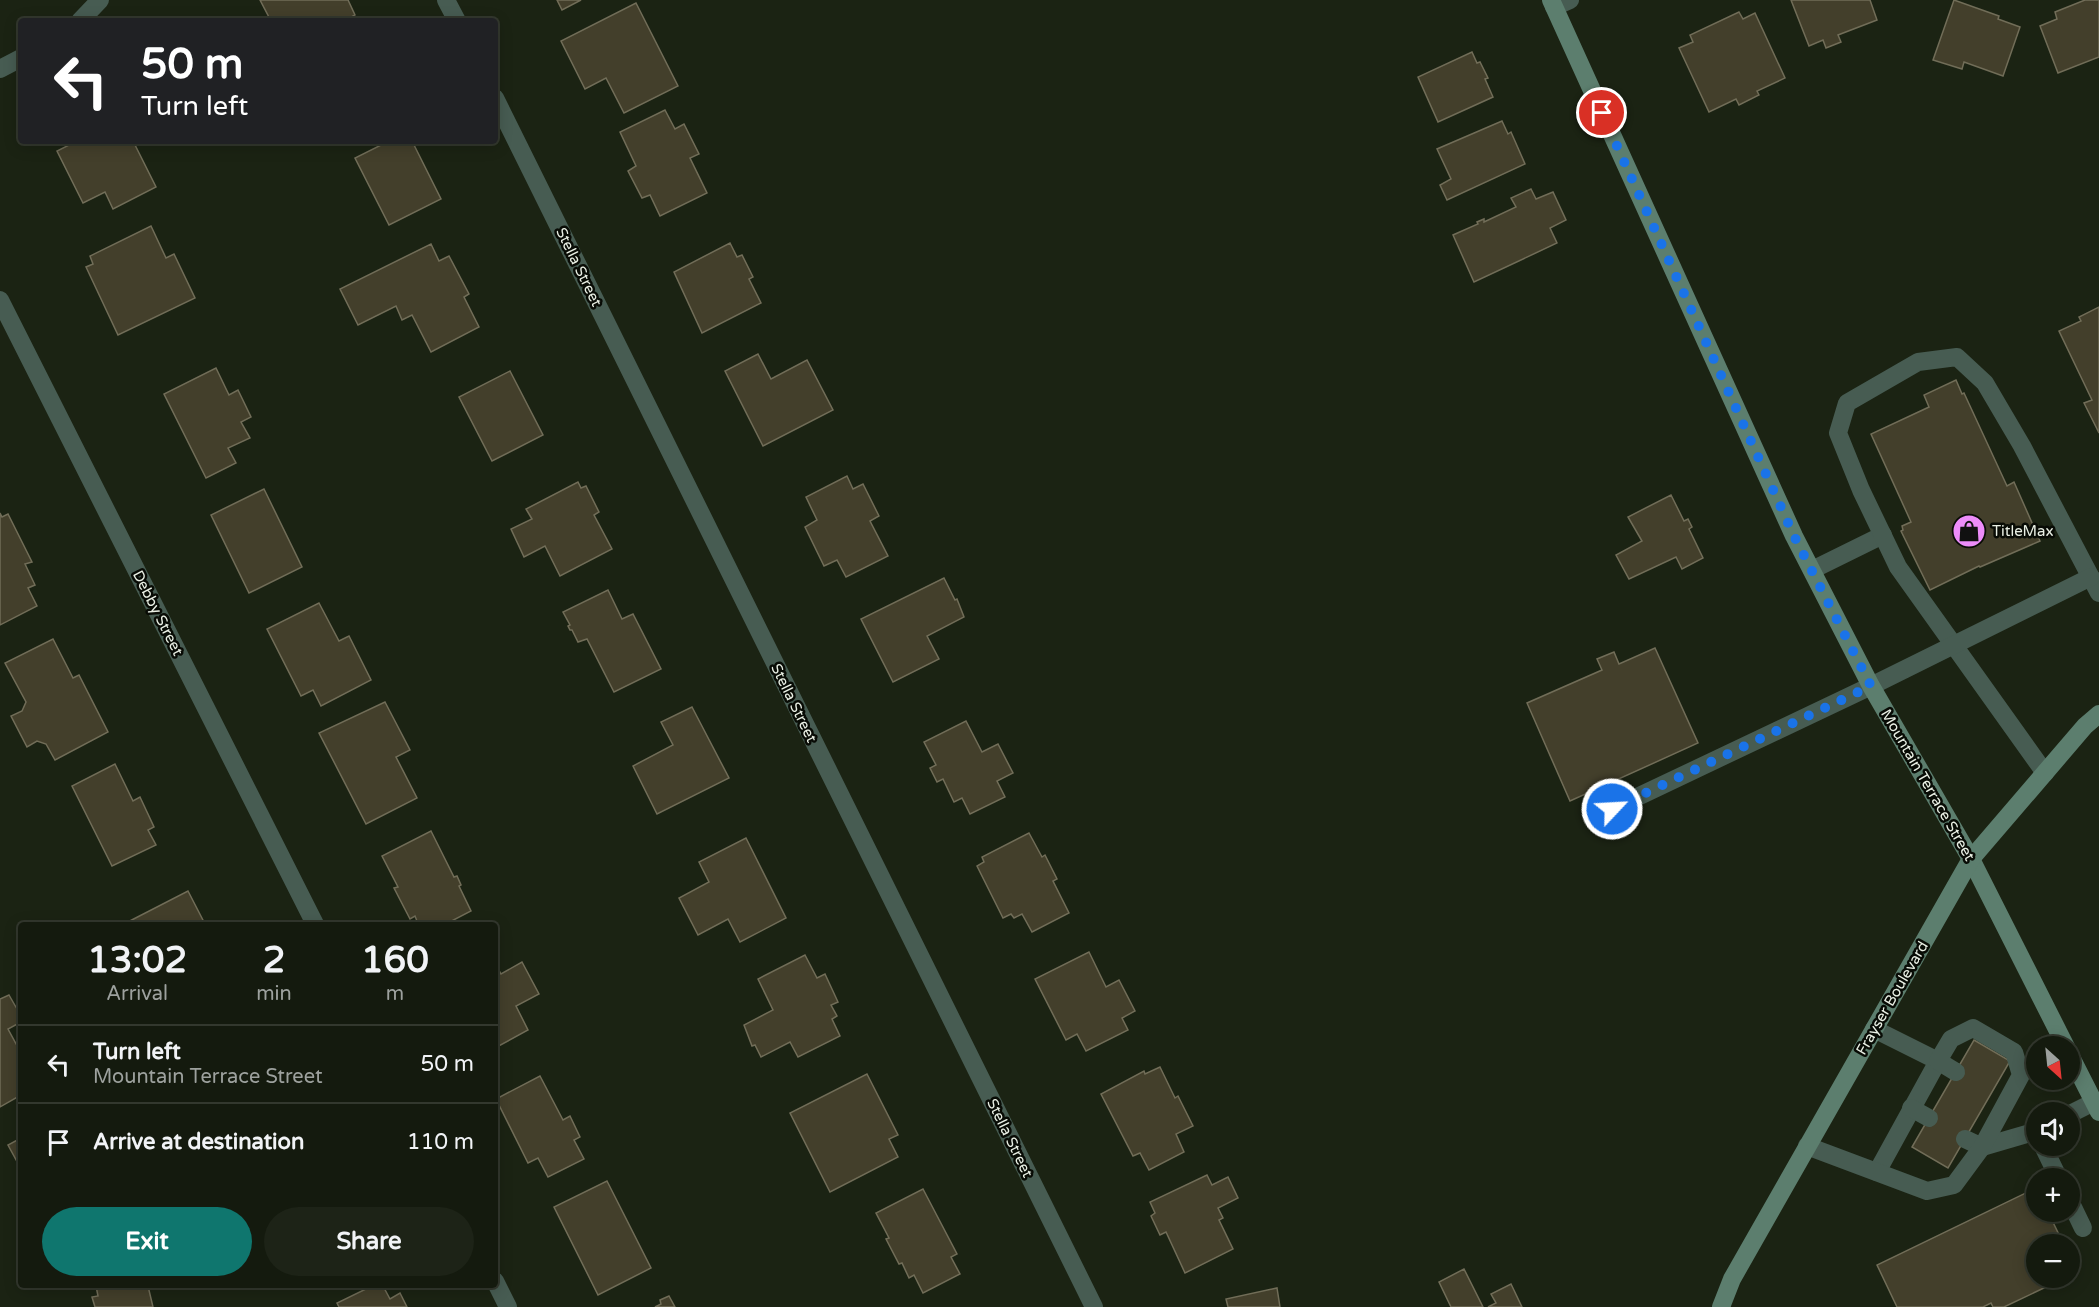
<!DOCTYPE html>
<html lang="en">
<head>
<meta charset="utf-8">
<style>
	body { margin:0; font-family:"Varela Round",sans-serif; background:#1d2317; color:#f1f3f6; height:100vh; display:flex; flex-direction:column; font-size:22px; white-space:nowrap }
	* { box-sizing:border-box; margin:0 }
	p { font-size:20px; color:#9da19e }
	.icon { flex:none; width:33px; height:33px; fill:none; stroke:currentColor; stroke-width:2; stroke-linecap:round; stroke-linejoin:round }
	.map { position:relative; flex:1; overflow:hidden }
	.drawer { position:absolute; left:18px; top:922px; width:480px; height:366px; display:flex; flex-direction:column; background:#141a0e; border-radius:6px; box-shadow:0 3px 15px #0003,0 0 0 2px #33382e }
	.drawer>* { flex:none }
	.banner { position:absolute; left:18px; top:18px; width:480px; height:126px; border-radius:6px; box-shadow:0 3px 15px #0003,0 0 0 2px #33382e; background:#202124; color:#fff; overflow:hidden }
	.needle { width:39px; rotate:153deg }
	.controls { position:absolute; left:2026px; top:1036px; display:grid; gap:12px }
	.controls a { display:grid; place-items:center; width:54px; height:54px; border-radius:50%; background:#141a0e; box-shadow:0 3px 15px #0003,0 0 0 2px #33382e; font-size:30px }
	.pin { position:absolute; display:grid; place-items:center; width:51px; height:51px; color:#fff; margin:-26px; border:3px solid #fff; border-radius:50%; box-shadow:0 2px 6px #0007 }
	.me { position:absolute; width:66px; margin:-33px; rotate:65deg; stroke-linejoin:round; filter:drop-shadow(0 0 4px #0008) }
	.turn { display:flex; align-items:center; gap:21px; height:126px; padding:0 24px; font-size:27px }
	.turn .icon { width:78px; height:78px; stroke-width:2.5 }
	.turn b { display:block; font-size:42px; line-height:51px }
	.eta { display:flex; justify-content:space-evenly; align-items:center; height:102px; text-align:center }
	.eta b { font-size:36px; font-weight:700; line-height:42px }
	.button { display:flex; gap:12px; margin-top:auto; padding:12px 24px }
	.button a { flex:1; height:69px; border-radius:36px; background:#0f766e; color:#fff; font-size:24px; font-weight:700; line-height:69px; text-align:center }
	.button a+a { background:#1d2317; color:#f1f3f6 }
	ul { padding:0; list-style:none }
	li { display:flex; align-items:center; gap:18px; height:78px; padding:0 24px; border-top:2px solid #33382e }
	li div { flex:1 }
	li b { display:block; font-size:22px }
	li em { font-style:normal }
	.map>svg:first-child { display:block }
</style>
</head>
<body>
<div class="map">
<svg width="2099" height="1307" viewBox="0 0 2099 1307">
	<rect width="100%" height="100%" fill="#1b2313"/>
	<g fill="#433f2b" stroke="#716d58" stroke-width="1.5">
		<polygon points="260,0 348,0 355,15 344,21 271,21"/>
		<polygon points="557,0 581,0 562,10"/>
		<polygon points="1791,0 1870,0 1877,20 1838,35 1841,42 1826,48 1823,40 1809,46"/>
		<polygon points="1954,0 1999,16 1998,19 2020,27 2003,76 1964,62 1962,69 1933,60"/>
		<polygon points="2085,0 2099,0 2099,57 2058,73 2040,26 2057,19 2055,12"/>
		<polygon points="636,3 678,86 624,113 606,78 585,89 561,41"/>
		<polygon points="1739,12 1743,19 1755,13 1785,78 1757,91 1759,95 1739,105 1736,99 1709,112 1679,48 1693,42 1690,35"/>
		<polygon points="1472,52 1477,63 1480,62 1488,78 1485,79 1493,97 1438,122 1418,77"/>
		<polygon points="665,110 675,129 684,124 699,154 690,158 707,193 660,216 650,195 642,198 628,171 636,166 620,132"/>
		<polygon points="1502,121 1508,134 1511,132 1525,164 1447,200 1440,185 1451,179 1437,149"/>
		<polygon points="77,141 133,141 156,187 113,209 105,192 83,203 57,151"/>
		<polygon points="389,141 412,141 441,199 389,225 355,158"/>
		<polygon points="1531,189 1536,199 1553,192 1566,220 1550,228 1557,243 1474,282 1453,235 1478,224 1477,222 1484,219 1484,222 1516,207 1511,198"/>
		<polygon points="151,226 166,258 174,254 195,298 118,335 86,267 93,264 90,256"/>
		<polygon points="730,243 737,257 742,255 753,277 749,279 761,303 702,333 674,272"/>
		<polygon points="431,244 439,261 449,256 469,294 464,297 479,327 431,352 412,315 402,320 396,306 358,325 340,289"/>
		<polygon points="2099,307 2099,433 2084,403 2092,400 2059,331 2081,321 2079,317"/>
		<polygon points="758,354 771,379 807,360 833,410 763,446 725,371"/>
		<polygon points="216,368 229,395 238,390 251,417 241,422 250,438 228,448 236,463 206,478 164,394"/>
		<polygon points="510,371 543,435 492,461 459,397"/>
		<polygon points="1956,380 1962,394 1964,393 2007,486 2014,482 2040,541 1980,567 1979,566 1930,590 1901,531 1903,530 1902,526 1911,522 1871,434 1929,407 1924,395"/>
		<polygon points="847,476 853,489 863,484 879,516 870,521 888,556 846,577 837,560 824,566 805,527 817,520 806,497"/>
		<polygon points="578,482 581,488 586,486 599,512 594,515 612,549 560,576 545,546 524,557 511,529 532,519 526,509"/>
		<polygon points="264,489 302,567 249,593 211,515"/>
		<polygon points="1671,495 1684,521 1688,519 1692,527 1689,529 1703,558 1682,569 1676,557 1629,579 1616,555 1642,541 1628,517"/>
		<polygon points="0,513 2,517 8,514 32,562 25,564 35,585 28,588 37,606 0,625"/>
		<polygon points="944,578 955,600 957,599 964,617 927,636 939,659 893,682 861,619"/>
		<polygon points="608,590 622,619 633,614 661,669 614,692 587,639 578,642 572,630 570,630 568,626 570,625 563,612"/>
		<polygon points="319,603 339,641 349,636 371,680 321,706 313,690 301,696 267,629"/>
		<polygon points="53,639 73,678 79,675 108,732 55,760 46,744 37,741 27,747 11,716 22,711 26,702 5,663"/>
		<polygon points="1655,648 1698,743 1570,801 1527,703 1602,670 1597,659 1614,652 1619,664"/>
		<polygon points="385,702 410,750 396,757 417,798 366,824 319,733"/>
		<polygon points="692,707 729,778 657,814 633,766 673,745 661,722"/>
		<polygon points="966,721 982,752 998,744 1013,773 997,781 1005,797 970,814 962,798 954,802 943,779 937,782 930,768 936,765 924,742"/>
		<polygon points="115,764 133,801 140,797 154,827 148,830 156,845 112,866 72,786"/>
		<polygon points="431,831 454,877 457,876 461,885 459,886 471,911 442,926 419,926 415,916 410,919 394,888 398,887 382,856"/>
		<polygon points="1029,833 1042,857 1045,855 1057,879 1053,881 1069,913 1032,932 1022,914 1014,918 1011,914 1003,918 977,866 984,862 982,857"/>
		<polygon points="746,838 786,918 740,942 728,919 698,935 679,898 709,882 699,862"/>
		<polygon points="188,891 206,926 120,926"/>
		<polygon points="1089,952 1106,987 1119,980 1135,1011 1122,1018 1128,1030 1086,1051 1077,1034 1066,1040 1035,979"/>
		<polygon points="805,955 817,978 825,974 838,1002 831,1005 837,1016 832,1019 840,1036 798,1057 790,1042 761,1057 755,1045 752,1046 744,1025 773,1010 758,979"/>
		<polygon points="522,962 539,994 516,1006 528,1030 495,1048 495,963 501,974"/>
		<polygon points="9,995 21,1016 21,1022 8,1029 21,1053 21,1095 0,1107 0,999"/>
		<polygon points="1974,1040 2010,1061 1948,1168 1912,1147"/>
		<polygon points="1160,1067 1175,1098 1178,1096 1193,1126 1176,1134 1184,1152 1149,1170 1140,1153 1133,1156 1101,1094 1144,1071 1145,1074"/>
		<polygon points="867,1074 898,1135 889,1139 898,1157 830,1192 790,1113"/>
		<polygon points="540,1076 563,1120 570,1116 580,1137 574,1140 584,1159 548,1177 538,1158 528,1163 496,1099"/>
		<polygon points="21,1138 21,1169 8,1145"/>
		<polygon points="1207,1175 1212,1185 1228,1177 1238,1198 1218,1208 1223,1218 1219,1220 1233,1249 1185,1273 1166,1232 1160,1235 1151,1216 1155,1213 1150,1202"/>
		<polygon points="607,1181 651,1268 598,1295 554,1207"/>
		<polygon points="2036,1188 2037,1212 2048,1212 2064,1245 2037,1245 2037,1278 2065,1278 2004,1307 1993,1307 1991,1303 1983,1307 1897,1307 1877,1265"/>
		<polygon points="923,1189 957,1254 951,1257 960,1274 923,1293 914,1275 909,1278 902,1263 899,1264 886,1239 889,1238 876,1213"/>
		<polygon points="1464,1269 1483,1307 1451,1307 1439,1282"/>
		<polygon points="1511,1284 1522,1307 1488,1307 1496,1303 1491,1294"/>
		<polygon points="96,1286 148,1286 153,1307 95,1307 92,1297 98,1296"/>
		<polygon points="372,1286 383,1286 390,1299 400,1293 407,1307 339,1307 337,1303"/>
		<polygon points="1277,1288 1280,1307 1228,1307 1226,1299"/>
		<polygon points="669,1296 675,1307 655,1307 661,1304 660,1300"/>
	</g>
	<g fill="none" stroke-linecap="round" stroke-linejoin="round">
		<g stroke="#475c52" stroke-width="18">
			<polyline points="1812,570 1883,535"/>
			<polyline points="2045,773 1898,567 1861,490 1838,433 1847,403 1918,362 1957,357 1985,383 2022,446 2099,593"/>
			<polyline points="1612,809 1871,686 2091,577"/>
			<polyline points="1874,1029 1938,1061 1877,1172"/>
			<polyline points="1911,1108 1929,1118"/>
			<polyline points="2070,1114 2094,1102"/>
			<polyline points="1965,1139 1982,1147 2037,1131"/>
			<polyline points="1807,1146 1927,1191 1954,1185 1982,1147 2021,1075 2014,1052 1973,1028 1951,1039 1938,1061 1956,1072"/>
			<polyline points="2043,1146 2059,1179"/>
			<polyline points="2070,1201 2083,1228"/>
		</g>
		<g stroke="#475c52" stroke-width="18">
			<polyline points="446,0 457,21"/>
			<polyline points="1554,7 1570,0"/>
			<polyline points="80,21 100,0"/>
			<polyline points="0,69 21,58"/>
			<polyline points="495,98 1094,1307"/>
			<polyline points="0,300 316,926"/>
			<polyline points="495,1281 508,1307"/>
		</g>
		<g stroke="#5c7e6e" stroke-width="18">
			<polyline points="1551,0 1794,536 1871,686 1971,859 2066,1047"/>
			<polyline points="2070,1055 2099,1112"/>
			<polyline points="1721,1307 1732,1279 1971,859 2085,726 2099,714"/>
		</g>
	</g>
	<g fill="none" stroke-linecap="round" stroke-linejoin="round">
		<polyline stroke="#1a73e8" stroke-width="10" stroke-dasharray="0 18" points="1602,113 1794,536 1871,686 1612,809"/>
	</g>
	<defs>
		<g id="shop-disc" transform="scale(1.725)"><circle r="9.5" fill="#ed8cf9" stroke="#080b05"/><path d="M-5-2.5h2.3a2.7 3.5 0 0 1 5.4 0H5L5.5 6h-11ZM-1.5-2.5h3a1.5 2.3 0 0 0-3 0Z" fill="#111"/></g>
	</defs>
	<g fill-rule="evenodd">
		<use href="#shop-disc" x="1969" y="531"/>
	</g>
	<g text-anchor="middle" stroke-width="5" stroke-linejoin="round" paint-order="stroke">
		<g font-size="15" fill="#eaf0e5" stroke="#080b05">
			<text transform="translate(579 267) rotate(64)" y="5">Stella Street</text>
			<text transform="translate(158 613) rotate(63)" y="5">Debby Street</text>
			<text transform="translate(794 703) rotate(64)" y="5">Stella Street</text>
			<text transform="translate(1928 785) rotate(60)" y="5">Mountain Terrace Street</text>
			<text transform="translate(1892 998) rotate(-60)" y="5">Frayser Boulevard</text>
			<text transform="translate(1010 1138) rotate(64)" y="5">Stella Street</text>
		</g>
		<g font-size="15" fill="#eaf0e5" stroke="#080b05" text-anchor="start">
			<text x="1992" y="536">TitleMax</text>
		</g>
	</g>
</svg>
<div class="controls">
<a><svg class="needle" viewBox="-14 -14 28 28"><path d="M0-13l5 13h-10z" fill="#e53935"/><path d="M0 13l5-13h-10z" fill="#9da19e"/></svg></a>
<a><svg class="icon" aria-label="sound" viewBox="0 0 24 24"><path d="M4 9h4l5-4v14l-5-4H4zM17 9q2 3 0 6"/></svg></a>
<a>+</a>
<a>−</a>
</div>
<div class="pin" style="left:1602px;top:113px;background:#d93025"><svg class="icon" aria-label="arrive" viewBox="0 0 24 24"><path d="M6 21V4h12l-3 4 3 4H6"/></svg></div>
<svg class="me" style="left:1612px;top:809px" viewBox="-20 -20 40 40"><circle r="17" fill="#1a73e8" stroke="#fff" stroke-width="3"/><path d="M0-11L8 9 0 5-8 9z" fill="#fff"/></svg>
<div class="banner">
<div class="turn"><svg class="icon" aria-label="left" viewBox="0 0 24 24"><path d="M17 20v-9H6M10 6l-5 5 5 5"/></svg><div><b>50 m</b>Turn left</div></div>
</div>
<section class="drawer">
<div class="eta">
<div><b>13:02</b><p>Arrival</p></div>
<div><b>2</b><p>min</p></div>
<div><b>160</b><p>m</p></div>
</div>
<ul>
<li><svg class="icon" aria-label="left" viewBox="0 0 24 24"><path d="M17 20v-9H6M10 6l-5 5 5 5"/></svg><div><b>Turn left</b><p>Mountain Terrace Street</p></div><em>50 m</em></li>
<li><svg class="icon" aria-label="arrive" viewBox="0 0 24 24"><path d="M6 21V4h12l-3 4 3 4H6"/></svg><div><b>Arrive at destination</b></div><em>110 m</em></li>
</ul>
<div class="button"><a>Exit</a><a>Share</a></div>
</section>
</div>
</body>
</html>
